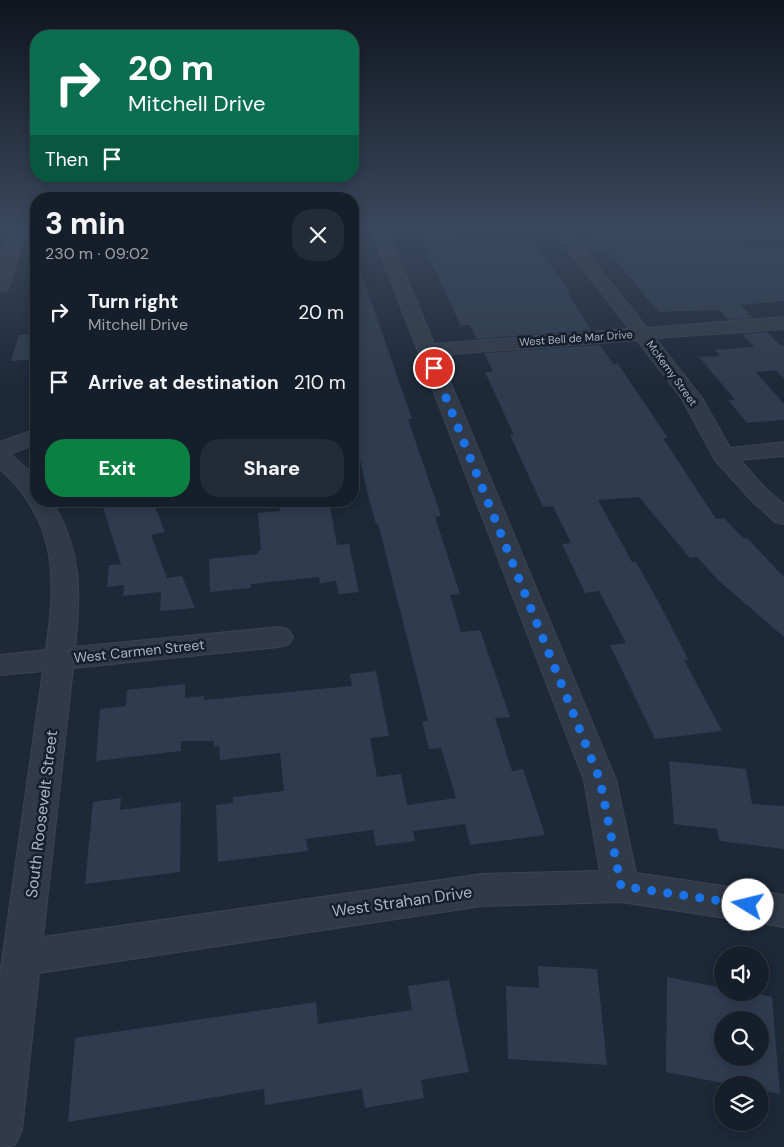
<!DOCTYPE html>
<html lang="en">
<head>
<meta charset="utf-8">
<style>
	body { margin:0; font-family:"DM Sans",sans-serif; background:#232b36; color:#f1f3f6; height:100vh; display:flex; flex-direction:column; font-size:19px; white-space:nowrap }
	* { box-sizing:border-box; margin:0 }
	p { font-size:16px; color:#9ea2a8 }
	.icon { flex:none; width:28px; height:28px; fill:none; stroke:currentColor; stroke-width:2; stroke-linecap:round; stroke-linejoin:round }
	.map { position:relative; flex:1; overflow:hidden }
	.drawer { position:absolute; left:30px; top:192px; width:329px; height:315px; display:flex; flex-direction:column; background:#161e2a; border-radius:20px; box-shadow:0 2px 12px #0003,0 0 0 1px #353c47 }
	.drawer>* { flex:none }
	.hud { position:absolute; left:30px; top:30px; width:329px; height:152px; border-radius:20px; box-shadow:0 2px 12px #0003,0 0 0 1px #353c47; background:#0b6e4f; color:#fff; overflow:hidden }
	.tools { position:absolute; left:714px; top:946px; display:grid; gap:10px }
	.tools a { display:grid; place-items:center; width:55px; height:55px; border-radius:50%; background:#161e2a; box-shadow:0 2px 12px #0003,0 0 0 1px #353c47; font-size:25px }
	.pin { position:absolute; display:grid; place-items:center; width:42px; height:42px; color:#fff; margin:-21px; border:2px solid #fff; border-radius:50%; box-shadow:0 1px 5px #0007 }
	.me { position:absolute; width:55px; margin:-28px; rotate:279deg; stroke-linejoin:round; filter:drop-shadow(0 0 4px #0008) }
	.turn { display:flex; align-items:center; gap:18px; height:105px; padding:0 15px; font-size:22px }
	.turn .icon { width:65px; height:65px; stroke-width:2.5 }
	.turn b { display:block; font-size:35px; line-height:42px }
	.then { display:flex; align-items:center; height:48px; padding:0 15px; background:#0003; gap:10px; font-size:19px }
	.round { display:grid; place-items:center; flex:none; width:52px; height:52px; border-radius:20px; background:#232b36 }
	.overview { display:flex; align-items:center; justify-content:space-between; height:85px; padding:0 15px }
	h1 { font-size:30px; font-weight:800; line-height:38px }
	.cta { display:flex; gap:10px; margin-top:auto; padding:10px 15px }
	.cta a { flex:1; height:58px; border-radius:20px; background:#0b8043; color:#fff; font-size:20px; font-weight:800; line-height:58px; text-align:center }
	.cta a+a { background:#232b36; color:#f1f3f6 }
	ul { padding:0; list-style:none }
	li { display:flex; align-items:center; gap:15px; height:70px; padding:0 15px }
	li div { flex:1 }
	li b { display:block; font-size:19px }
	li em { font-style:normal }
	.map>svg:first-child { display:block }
</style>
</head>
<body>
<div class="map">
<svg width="784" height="1147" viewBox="0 0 784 1147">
	<rect width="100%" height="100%" fill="#1d2838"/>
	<g fill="#2f3c4f" fill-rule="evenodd">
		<polygon points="454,227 464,245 534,241 570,292 567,292 591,330 477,339 470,325 461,326 416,229"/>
		<polygon points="588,227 746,227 746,228 596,237"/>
		<polygon points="746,241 747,249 784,247 784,301 740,305 753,318 728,320 720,310 659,312 607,250"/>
		<polygon points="356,258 412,419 408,419 441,516 435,517 460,594 450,595 461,632 480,630 510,717 495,718 512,771 523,769 545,835 470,845 465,824 413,831 415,841 376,846 373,830 306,839 308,851 218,862 216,805 233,803 233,797 284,791 280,753 220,760 219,746 214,747 214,741 181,741 181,751 96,761 100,709 126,706 127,690 185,684 185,698 204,696 204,700 352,686 350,674 376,671 389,736 370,738 377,777 401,774 407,805 456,798 441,748 429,749 422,721 428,721 378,523 376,524 369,499 357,447 360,447 352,418 352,259"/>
		<polygon points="767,332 780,345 784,345 784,379 776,370 756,372 784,404 784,420 747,423 728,400 735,400 699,357 720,356 715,350 754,347 742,334"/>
		<polygon points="36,334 36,359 11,361 19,335"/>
		<polygon points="600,345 613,364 618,364 668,438 663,438 716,519 724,518 744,539 747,538 784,577 784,637 717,579 697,557 690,558 639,497 598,500 632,562 636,562 658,601 688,659 684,660 722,731 655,739 610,645 626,643 599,591 585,593 562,544 571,543 553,506 543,507 510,435 514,435 485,372 493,372 484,353"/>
		<polygon points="101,501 153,501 165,532 151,535 167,578 182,576 195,608 160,611 161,592 123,596 124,585 107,587 109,565 121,564"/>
		<polygon points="279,501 329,501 337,545 349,544 359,592 339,594 336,581 320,583 319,577 251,584 251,588 210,592 209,559 258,554 258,551 261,550 258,513 280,511"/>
		<polygon points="669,761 746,769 752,804 784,806 784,849 719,841 717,829 674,824"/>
		<polygon points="121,798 120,810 181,802 180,872 85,884 93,802"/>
		<polygon points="538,966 597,969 607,1065 508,1059 506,986 539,988"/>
		<path d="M667,977l55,11v4h25l25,5 8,97 -20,-4v-5h-27l-67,-13zM722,1020h38v38h-38z"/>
		<polygon points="449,980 469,1072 421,1080 424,1098 365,1108 362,1089 265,1105 264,1089 68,1122 75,1038 316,1002 318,1024 412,1010 408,986"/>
	</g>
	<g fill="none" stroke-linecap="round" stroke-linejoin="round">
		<g stroke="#3b4351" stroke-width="2">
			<g id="street">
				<polygon points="10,227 26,227 9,287 6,291 0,292 0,260"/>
				<path d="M370,227h16l48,117 195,-15 -78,-102h16l10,13 207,-13v10l-200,12 63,79 137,-11v12l-129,9 47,60 28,50 54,-6v14l-44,4 27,30 17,14v20l-9,-2 -24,-22 -36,-40 -33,-61 -45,-59 -198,15 177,425 20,93 148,22v32l-163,-25 -139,4 -443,67 -17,157 -7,15 -15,2v-172l43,-304 -43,4v-20l46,-5c10,-71 12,-129 -46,-181v-27l36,-13v15l-26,10 25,22 1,25h16c30,49 29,92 23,146l204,-20 10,3 4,7 -4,7 -10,3 -206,21 -30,269 439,-63 118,-3 -16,-91z"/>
			</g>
		</g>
		<use href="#street" fill="#313a48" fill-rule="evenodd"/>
	</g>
	<linearGradient id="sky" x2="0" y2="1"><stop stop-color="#10161f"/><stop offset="0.59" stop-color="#3a485e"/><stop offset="1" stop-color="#3a485e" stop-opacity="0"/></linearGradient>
	<rect width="784" height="388" fill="url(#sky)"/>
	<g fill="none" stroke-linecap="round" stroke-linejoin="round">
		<polyline stroke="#1a73e8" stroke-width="9" stroke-dasharray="0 16.2" points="434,368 600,780 621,886 748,905"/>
	</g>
	<g text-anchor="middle" stroke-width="5" stroke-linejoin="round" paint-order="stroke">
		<g font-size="11" fill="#abb4c5" stroke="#171f2c">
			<text transform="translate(576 338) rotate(-4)" y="4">West Bell de Mar Drive</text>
			<text transform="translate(672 373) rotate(54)" y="4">McKemy Street</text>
		</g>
		<g font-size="14" fill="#abb4c5" stroke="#171f2c">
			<text transform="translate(139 651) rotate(-6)" y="5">West Carmen Street</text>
		</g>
		<g font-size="16" fill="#abb4c5" stroke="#171f2c">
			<text transform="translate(41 814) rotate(-83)" y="6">South Roosevelt Street</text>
			<text transform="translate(402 901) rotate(-8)" y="6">West Strahan Drive</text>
		</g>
	</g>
</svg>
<div class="tools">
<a><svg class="icon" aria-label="sound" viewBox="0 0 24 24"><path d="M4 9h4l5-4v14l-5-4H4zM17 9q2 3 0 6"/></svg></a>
<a><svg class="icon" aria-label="search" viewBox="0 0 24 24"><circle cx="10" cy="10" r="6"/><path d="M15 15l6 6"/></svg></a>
<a><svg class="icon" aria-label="layers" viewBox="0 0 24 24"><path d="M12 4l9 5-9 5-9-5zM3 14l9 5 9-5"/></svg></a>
</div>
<div class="pin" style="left:434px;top:368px;background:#d93025"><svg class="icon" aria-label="arrive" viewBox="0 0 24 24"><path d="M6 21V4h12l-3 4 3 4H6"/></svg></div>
<svg class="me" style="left:748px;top:905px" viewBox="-20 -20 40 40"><circle r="19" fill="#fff"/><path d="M0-13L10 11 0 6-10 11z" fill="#1a73e8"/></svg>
<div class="hud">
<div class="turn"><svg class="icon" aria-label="right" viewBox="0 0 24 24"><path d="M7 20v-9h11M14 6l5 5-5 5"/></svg><div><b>20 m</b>Mitchell Drive</div></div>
<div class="then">Then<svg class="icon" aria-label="arrive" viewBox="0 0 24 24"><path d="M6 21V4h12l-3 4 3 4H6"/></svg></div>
</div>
<section class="drawer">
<div class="overview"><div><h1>3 min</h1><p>230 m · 09:02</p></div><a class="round"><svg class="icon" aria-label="close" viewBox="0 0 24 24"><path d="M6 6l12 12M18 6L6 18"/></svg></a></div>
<ul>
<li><svg class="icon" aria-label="right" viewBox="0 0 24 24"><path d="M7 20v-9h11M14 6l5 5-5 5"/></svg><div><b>Turn right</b><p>Mitchell Drive</p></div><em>20 m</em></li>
<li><svg class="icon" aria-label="arrive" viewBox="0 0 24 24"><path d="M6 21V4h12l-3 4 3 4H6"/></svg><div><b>Arrive at destination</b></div><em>210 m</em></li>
</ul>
<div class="cta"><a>Exit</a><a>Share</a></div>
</section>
</div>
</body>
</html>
